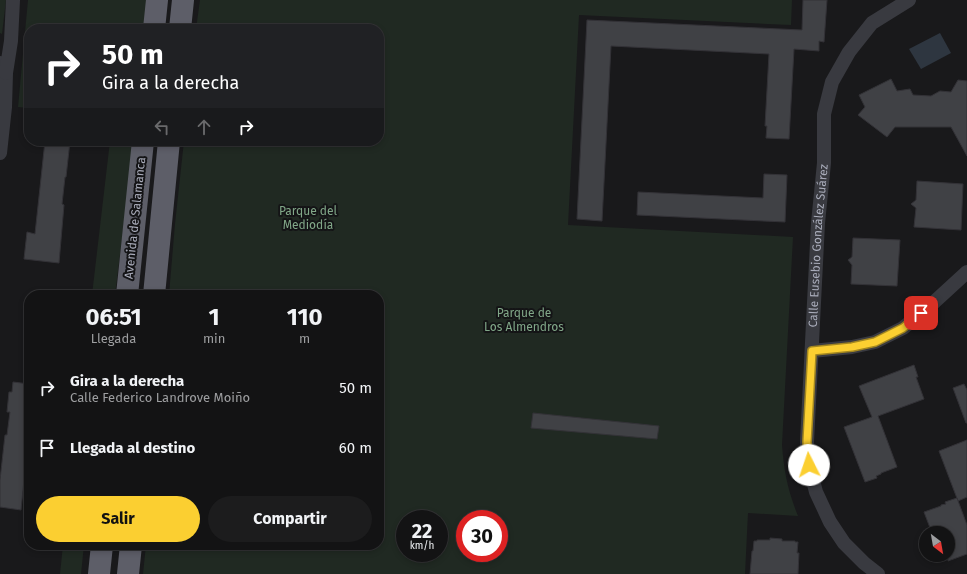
<!DOCTYPE html>
<html lang="es">
<head>
<meta charset="utf-8">
<style>
	body { margin:0; font-family:"Fira Sans",sans-serif; background:#1c1c1d; color:#f1f3f6; height:100vh; display:flex; flex-direction:column; font-size:15px; white-space:nowrap }
	* { box-sizing:border-box; margin:0 }
	p { font-size:13px; color:#9d9ea0 }
	.icon { flex:none; width:22px; height:22px; fill:none; stroke:currentColor; stroke-width:2; stroke-linecap:round; stroke-linejoin:round }
	.map { position:relative; flex:1; overflow:hidden }
	.drawer { position:absolute; left:24px; top:290px; width:360px; height:260px; display:flex; flex-direction:column; background:#131314; border-radius:16px; box-shadow:0 2px 6px #0003,0 0 0 1px #323234 }
	.drawer>* { flex:none }
	.hud { position:absolute; left:24px; top:24px; width:360px; height:122px; border-radius:16px; box-shadow:0 2px 6px #0003,0 0 0 1px #323234; background:#202124; color:#fff; overflow:hidden }
	.needle { width:26px; rotate:149deg }
	.buttons { position:absolute; left:919px; top:526px; display:grid; gap:8px }
	.buttons a { display:grid; place-items:center; width:36px; height:36px; border-radius:50%; background:#131314; box-shadow:0 2px 6px #0003,0 0 0 1px #323234; font-size:20px }
	.speed { position:absolute; left:396px; top:510px; display:flex; gap:8px; font-size:20px; font-weight:700; text-align:center }
	.speed>* { display:grid; place-content:center; width:52px; height:52px; border-radius:50%; background:#131314; box-shadow:0 2px 6px #0003,0 0 0 1px #323234; line-height:1 }
	.speed small { font-size:10px; font-weight:400 }
	.speed .limit { border:6px solid #d22; background:#fff; color:#111 }
	.pin { position:absolute; display:grid; place-items:center; width:34px; height:34px; color:#fff; margin:-17px; border-radius:8px; box-shadow:0 2px 6px #0006 }
	.me { position:absolute; width:44px; margin:-22px; rotate:356deg; stroke-linejoin:round; filter:drop-shadow(0 0 3px #0008) }
	.turn { display:flex; align-items:center; gap:14px; height:84px; padding:0 12px; font-size:18px }
	.turn .icon { width:52px; height:52px; stroke-width:2.5 }
	.turn b { display:block; font-size:28px; line-height:34px }
	.lanes { display:flex; align-items:center; height:38px; padding:0 12px; background:#0003; justify-content:center; gap:20px; direction:ltr }
	.lanes .off { opacity:.35 }
	.eta { display:flex; justify-content:space-evenly; align-items:center; height:68px; text-align:center }
	.eta b { font-size:24px; font-weight:700; line-height:28px }
	.cta { display:flex; gap:8px; margin-top:auto; padding:8px 12px }
	.cta a { flex:1; height:46px; border-radius:24px; background:#fbcf31; color:#111; font-size:16px; font-weight:700; line-height:46px; text-align:center }
	.cta a+a { background:#1c1c1d; color:#f1f3f6 }
	ul { padding:0; list-style:none }
	li { display:flex; align-items:center; gap:12px; height:60px; padding:0 12px }
	li div { flex:1 }
	li b { display:block; font-size:15px }
	li em { font-style:normal }
	.map>svg:first-child { display:block }
</style>
</head>
<body>
<div class="map">
<svg width="967" height="574" viewBox="0 0 967 574">
	<rect width="100%" height="100%" fill="#19191b"/>
	<g fill="#202922" fill-rule="evenodd">
		<polygon points="0,0 6,0 2,34 0,33"/>
		<polygon points="28,0 147,0 145,29 29,29 29,108 18,107"/>
		<path d="M200,0h592l-1,25 -212,-10 -11,210 225,12 -11,208c2,27 6,46 16,71l-50,-3 -3,61h-602l3,-29h233v-250h-210l6,-71 9,-83h195v-112h-183zM405,519h34v34h-34zM465,519h34v34h-34z"/>
		<polygon points="110,141 134,141 115,295 92,295"/>
		<polygon points="63,545 84,545 81,574 60,574"/>
	</g>
	<polygon fill="#2e3640" points="940,33 951,53 921,69 909,49"/>
	<g fill="#404145" stroke="#333237">
		<polygon points="803,0 827,0 824,42 819,41 819,51 794,49 789,139 766,138 767,126 765,126 769,54 611,46 602,221 577,219 587,20 802,30"/>
		<polygon points="891,79 897,91 910,89 913,95 931,96 940,91 951,92 958,80 967,81 967,156 951,127 895,127 887,137 858,115 865,107 859,95"/>
		<polygon points="45,141 70,141 66,177 65,177 62,204 64,205 59,263 24,259 27,232 35,234"/>
		<polygon points="764,174 787,175 785,222 637,215 638,192 763,198"/>
		<polygon points="917,181 963,184 961,230 914,227 916,208 911,204 916,200"/>
		<polygon points="853,238 900,240 897,286 851,284 852,265 848,260 852,257"/>
		<polygon points="914,365 918,377 916,377 924,399 878,416 897,467 881,473 881,474 876,476 877,478 865,482 844,427 872,417 859,386"/>
		<polygon points="13,382 29,384 29,430 21,510 0,507 0,480 5,435 7,435 10,412 7,412 9,392 12,392"/>
		<polygon points="964,384 967,390 967,423 966,423 953,388"/>
		<polygon points="533,413 659,426 657,439 531,428"/>
		<polygon points="967,440 967,497 958,501 939,451"/>
		<polygon points="957,498 967,525 967,554 948,561 948,533 932,533 924,512 941,506 941,505 946,504 945,502"/>
		<polygon points="770,538 782,539 782,541 795,541 795,542 798,542 797,553 799,553 798,574 750,574 752,551 753,551 754,541 757,541 757,540 770,540"/>
	</g>
	<g fill="none" stroke-linecap="round" stroke-linejoin="round">
		<g stroke="#393a40" stroke-width="14">
			<polyline points="0,63 6,73 5,107 0,153"/>
			<polyline points="6,73 11,41 13,0"/>
			<polyline points="812,351 852,347 875,342 903,328 931,305 967,272"/>
			<path id="s1" d="M878,574l-14,-11 -20,-20 -14,-21 -14,-30 -7,-27 -2,-23 11,-219 6,-60v-49l8,-32 17,-30 23,-29 37,-23"/>
		</g>
		<g stroke="#5d5e68" stroke-width="22">
			<polyline points="154,29 157,0"/>
			<polyline points="180,29 183,0"/>
			<polyline points="127,295 143,141"/>
			<polyline points="154,295 169,141"/>
			<polyline points="99,574 102,545"/>
			<polyline points="128,574 131,545"/>
		</g>
	</g>
	<g fill="none" stroke-linecap="round" stroke-linejoin="round">
		<g stroke="#a38720" stroke-width="10">
			<polyline id="route" points="809,465 807,442 812,351 852,347 875,342 903,328 921,313"/>
		</g>
		<use href="#route" stroke="#fbcf31" stroke-width="7"/>
	</g>
	<g text-anchor="middle" stroke-width="4" stroke-linejoin="round" paint-order="stroke">
		<g font-size="12" fill="#81a788" stroke="#141416">
			<text x="308" y="215">Parque del<tspan x="308" dy="14">Mediodía</tspan></text>
			<text x="524" y="317">Parque de<tspan x="524" dy="14">Los Almendros</tspan></text>
		</g>
		<g font-size="12" fill="#aaadbb" stroke="#141416">
			<text transform="translate(135 218) rotate(-84)" y="4">Avenida de Salamanca</text>
			<text dy="4" stroke="none"><textPath href="#s1" startOffset="352">Calle Eusebio González Suárez</textPath></text>
		</g>
	</g>
</svg>
<div class="buttons">
<a><svg class="needle" viewBox="-14 -14 28 28"><path d="M0-13l5 13h-10z" fill="#e53935"/><path d="M0 13l5-13h-10z" fill="#9d9ea0"/></svg></a>
</div>
<div class="speed"><div>22<small>km/h</small></div><div class="limit">30</div></div>
<div class="pin" style="left:921px;top:313px;background:#d93025"><svg class="icon" aria-label="arrive" viewBox="0 0 24 24"><path d="M6 21V4h12l-3 4 3 4H6"/></svg></div>
<svg class="me" style="left:809px;top:465px" viewBox="-20 -20 40 40"><circle r="19" fill="#fff"/><path d="M0-13L10 11 0 6-10 11z" fill="#fbcf31"/></svg>
<div class="hud">
<div class="turn"><svg class="icon" aria-label="right" viewBox="0 0 24 24"><path d="M7 20v-9h11M14 6l5 5-5 5"/></svg><div><b>50 m</b>Gira a la derecha</div></div>
<div class="lanes"><svg class="icon off" aria-label="left" viewBox="0 0 24 24"><path d="M17 20v-9H6M10 6l-5 5 5 5"/></svg><svg class="icon off" aria-label="ahead" viewBox="0 0 24 24"><path d="M12 20V5M6 11l6-6 6 6"/></svg><svg class="icon" aria-label="right" viewBox="0 0 24 24"><path d="M7 20v-9h11M14 6l5 5-5 5"/></svg></div>
</div>
<section class="drawer">
<div class="eta">
<div><b>06:51</b><p>Llegada</p></div>
<div><b>1</b><p>min</p></div>
<div><b>110</b><p>m</p></div>
</div>
<ul>
<li><svg class="icon" aria-label="right" viewBox="0 0 24 24"><path d="M7 20v-9h11M14 6l5 5-5 5"/></svg><div><b>Gira a la derecha</b><p>Calle Federico Landrove Moiño</p></div><em>50 m</em></li>
<li><svg class="icon" aria-label="arrive" viewBox="0 0 24 24"><path d="M6 21V4h12l-3 4 3 4H6"/></svg><div><b>Llegada al destino</b></div><em>60 m</em></li>
</ul>
<div class="cta"><a>Salir</a><a>Compartir</a></div>
</section>
</div>
</body>
</html>
